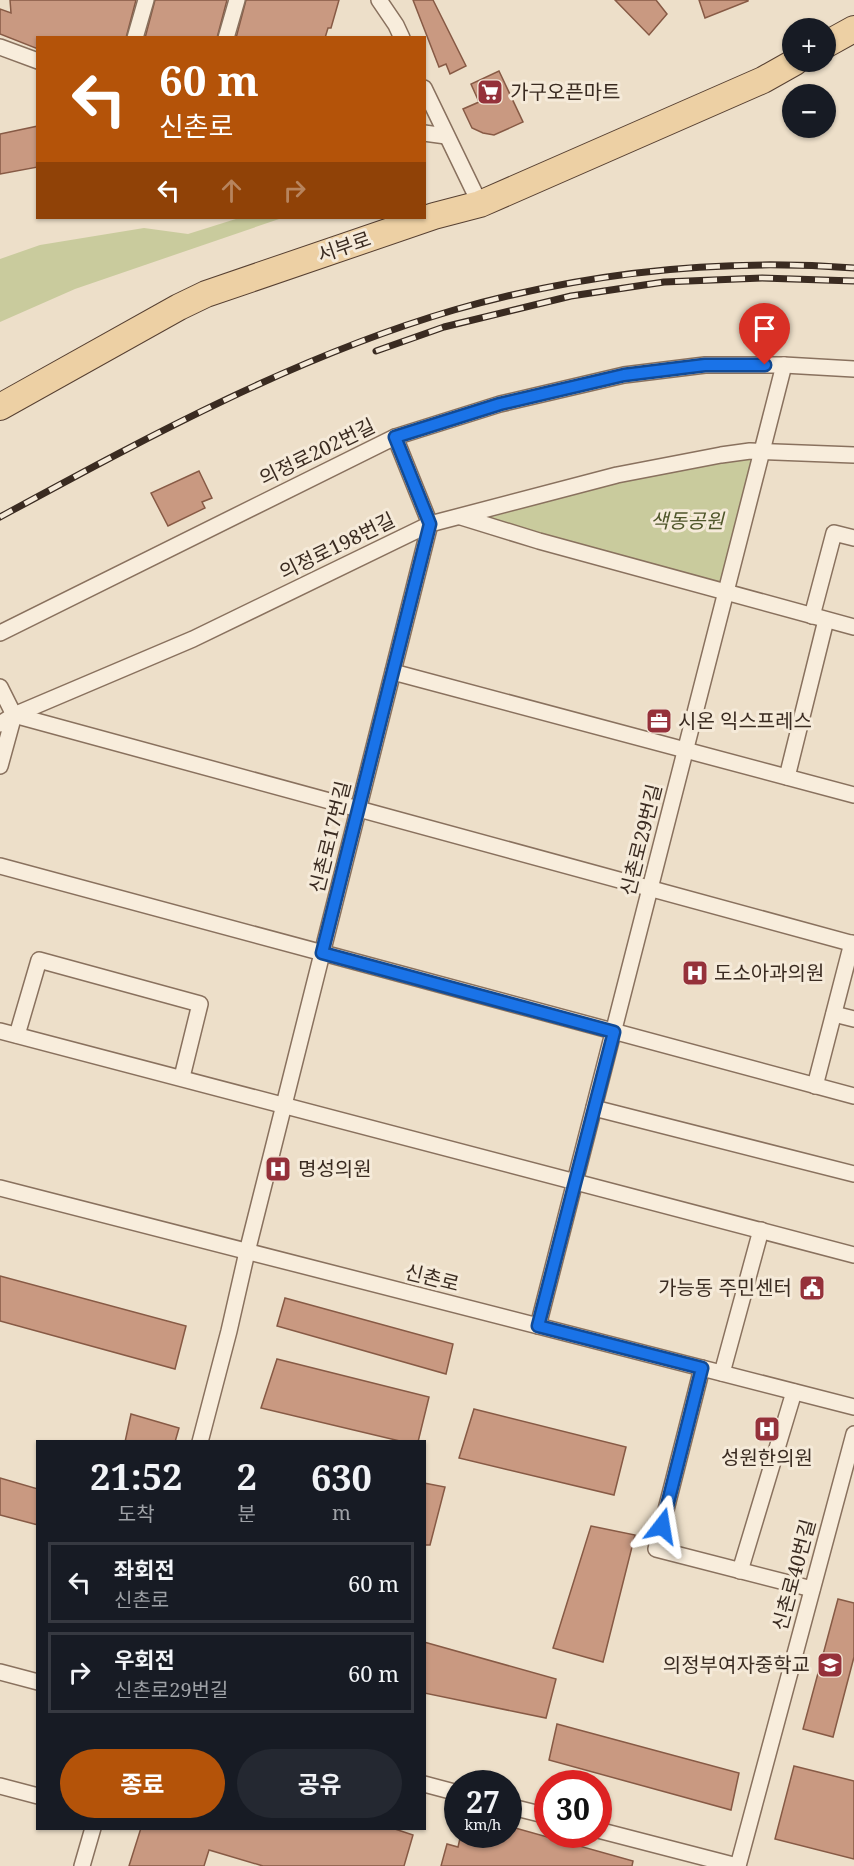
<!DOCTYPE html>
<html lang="ko">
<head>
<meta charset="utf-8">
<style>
	body { margin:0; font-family:"Noto Serif","Noto Sans KR",serif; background:#242831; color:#f1f3f6; height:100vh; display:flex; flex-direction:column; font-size:22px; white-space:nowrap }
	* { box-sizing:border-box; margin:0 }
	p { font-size:20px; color:#9ea1a6 }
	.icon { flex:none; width:33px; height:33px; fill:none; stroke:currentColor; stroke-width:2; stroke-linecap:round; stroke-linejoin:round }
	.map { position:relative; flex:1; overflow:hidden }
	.sheet { position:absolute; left:36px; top:1440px; width:390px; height:390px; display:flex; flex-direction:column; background:#171b24; border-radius:0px; box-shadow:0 2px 4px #0004 }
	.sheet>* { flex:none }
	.top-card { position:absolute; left:36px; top:36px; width:390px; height:183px; border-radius:0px; box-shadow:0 2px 4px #0004; background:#b45309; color:#fff; overflow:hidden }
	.buttons { position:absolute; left:782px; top:18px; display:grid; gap:12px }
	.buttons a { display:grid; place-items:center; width:54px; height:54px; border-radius:50%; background:#171b24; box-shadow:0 2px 4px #0004; font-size:30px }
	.speed { position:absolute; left:444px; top:1770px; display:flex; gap:12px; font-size:30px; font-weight:700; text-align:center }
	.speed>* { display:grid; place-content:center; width:78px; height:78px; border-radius:50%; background:#171b24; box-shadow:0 2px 4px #0004; line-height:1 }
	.speed small { font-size:15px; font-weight:400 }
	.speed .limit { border:9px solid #d22; background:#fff; color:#111 }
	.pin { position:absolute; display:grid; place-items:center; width:51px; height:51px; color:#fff; margin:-62px -26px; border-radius:50% 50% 50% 0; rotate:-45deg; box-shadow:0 0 6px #0007 }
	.pin .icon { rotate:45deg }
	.me { position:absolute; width:66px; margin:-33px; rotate:14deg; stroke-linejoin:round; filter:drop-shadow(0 0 4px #0008) }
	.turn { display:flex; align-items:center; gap:21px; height:126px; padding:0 24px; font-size:27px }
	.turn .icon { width:78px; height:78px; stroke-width:2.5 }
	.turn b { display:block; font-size:42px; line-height:51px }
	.lanes { display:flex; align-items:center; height:57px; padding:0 24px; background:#0003; justify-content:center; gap:30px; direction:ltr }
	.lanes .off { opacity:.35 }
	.eta { display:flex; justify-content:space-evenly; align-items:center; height:102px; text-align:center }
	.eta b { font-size:36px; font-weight:700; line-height:42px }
	.primary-button { display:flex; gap:12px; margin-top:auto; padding:12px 24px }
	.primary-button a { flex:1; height:69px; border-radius:36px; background:#b45309; color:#fff; font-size:24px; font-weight:700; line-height:69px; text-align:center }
	.primary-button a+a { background:#242831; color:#f1f3f6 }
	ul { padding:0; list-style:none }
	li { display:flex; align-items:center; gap:18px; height:81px; margin:0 12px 9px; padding:0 12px; border:3px solid #363941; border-radius:0px }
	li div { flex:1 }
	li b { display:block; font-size:22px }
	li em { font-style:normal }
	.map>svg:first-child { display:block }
</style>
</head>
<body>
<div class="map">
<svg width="854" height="1866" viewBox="0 0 854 1866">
	<rect width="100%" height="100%" fill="#eddfc9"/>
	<g fill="#c9cb9d">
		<polygon points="239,218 282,218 75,289 0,322 0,259 40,245 144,228 188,234"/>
		<polygon points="747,458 758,460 723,585 485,519 578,492 680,470"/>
	</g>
	<g fill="#c99981" stroke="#875a45" stroke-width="1.5">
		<polygon points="10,0 136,0 126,38 38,38 38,49 0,34 0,9 11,13"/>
		<polygon points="155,0 227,0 217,38 145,38"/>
		<polygon points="246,0 339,0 331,28 328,28 325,38 236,38"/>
		<polygon points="413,0 433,0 466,66 450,74 446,64 439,67"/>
		<polygon points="615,0 656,0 667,14 649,35"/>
		<polygon points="699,0 748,0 748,1 705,18"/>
		<polygon points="499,71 523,122 494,135 483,133 472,128 463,109 479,102 471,84"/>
		<polygon points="38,126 38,167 0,174 0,134"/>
		<polygon points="199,471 212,498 202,502 205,508 168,526 151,493"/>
		<polygon points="0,1276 186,1326 175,1369 0,1321"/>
		<polygon points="285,1298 453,1344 446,1374 277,1326"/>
		<polygon points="277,1359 429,1397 418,1442 404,1442 261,1408"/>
		<polygon points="474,1409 626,1447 614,1495 459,1458"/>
		<polygon points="131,1414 179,1428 175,1442 125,1442"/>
		<polygon points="0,1478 38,1489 38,1525 0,1515"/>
		<polygon points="424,1483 445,1487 430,1545 424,1545"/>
		<polygon points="591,1526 635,1535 603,1662 553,1648"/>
		<polygon points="838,1599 854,1603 854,1657 833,1737 803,1729"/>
		<polygon points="424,1642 556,1679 546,1718 424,1693"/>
		<polygon points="557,1724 739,1773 731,1810 549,1760"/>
		<polygon points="794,1766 854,1781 854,1859 775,1839"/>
		<polygon points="508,1826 633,1861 632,1866 441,1866 447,1844 458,1847 461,1834 508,1834"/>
		<polygon points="141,1828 392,1828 413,1835 404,1866 263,1866 209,1850 204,1866 129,1866"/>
	</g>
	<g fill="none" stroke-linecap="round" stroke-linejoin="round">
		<g stroke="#89715e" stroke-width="18">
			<g id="street">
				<polyline points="379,0 396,25 402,38"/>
				<polyline points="135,38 146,0"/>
				<polyline points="226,38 237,0"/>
				<polyline points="0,47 38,61"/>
				<polyline points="424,88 480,204"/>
				<polyline points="424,133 446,136"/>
				<polyline points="461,517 539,541 854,627"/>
				<polyline points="812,616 834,533 854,538"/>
				<polyline points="0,633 395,437 500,404 624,375 705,365 784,365 854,369"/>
				<polyline points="393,672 854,795"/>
				<polyline points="0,687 14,715 854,944"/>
				<polyline points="0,724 14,715 193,639 430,524 617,475 721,455 750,451 854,455"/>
				<polyline points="0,766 14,715"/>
				<polyline points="787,777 826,620"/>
				<polyline points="0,866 854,1096"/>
				<polyline points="834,1014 854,1019"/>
				<polyline points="0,1031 854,1255"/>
				<polyline points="17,1035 39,960 200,1004 182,1077"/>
				<polyline points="815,1086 852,943"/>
				<polyline points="594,1108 854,1174"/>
				<polyline points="0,1188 854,1407"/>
				<polyline points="538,1326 784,365"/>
				<polyline points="702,1368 656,1549 812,1589"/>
				<polyline points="722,1373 761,1230"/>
				<polyline points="200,1442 229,1331 247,1252 430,524 395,437"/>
				<polyline points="740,1571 794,1392"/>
				<polyline points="0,1672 38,1682"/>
				<polyline points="424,1784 458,1793"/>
				<polyline points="0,1786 38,1796"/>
				<polyline points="508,1806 548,1816"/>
				<polyline points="598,1830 737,1866"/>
				<polyline points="82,1866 93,1828"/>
				<polyline points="738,1866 854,1434"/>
			</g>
		</g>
		<g stroke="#574032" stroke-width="28">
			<g id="primary">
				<polyline points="825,45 854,29"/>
				<polyline points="0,407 179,307 206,294 434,216 480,204 763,80 795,62"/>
			</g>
		</g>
		<use href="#street" stroke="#f8eddc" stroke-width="15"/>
		<use href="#primary" stroke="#edd0a4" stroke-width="26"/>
		<g stroke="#3a2b21" stroke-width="7">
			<g id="rail">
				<polyline points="376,351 444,327 571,296 664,282 762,278 854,281"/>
				<path d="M0,517c146,-79 294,-160 454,-207 129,-37 266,-52 400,-42"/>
			</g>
		</g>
		<use href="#rail" stroke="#f5ead9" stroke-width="4.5" stroke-dasharray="14" stroke-linecap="butt"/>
	</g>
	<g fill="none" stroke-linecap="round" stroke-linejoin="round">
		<g stroke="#114b97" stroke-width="15">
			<polyline id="route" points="662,1526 702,1368 538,1326 614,1032 322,953 430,524 395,437 500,404 624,375 705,365 765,365"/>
		</g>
		<use href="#route" stroke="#1a73e8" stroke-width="10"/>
	</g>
	<defs>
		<g id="supermarket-square" transform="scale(1.35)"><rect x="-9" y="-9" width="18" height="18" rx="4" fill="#95313a" stroke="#f5ead9"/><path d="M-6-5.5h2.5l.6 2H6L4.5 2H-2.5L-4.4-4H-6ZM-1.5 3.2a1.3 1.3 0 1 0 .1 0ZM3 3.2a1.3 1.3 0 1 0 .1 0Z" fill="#fff"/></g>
		<g id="office-square" transform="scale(1.35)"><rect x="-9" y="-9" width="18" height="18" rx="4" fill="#95313a" stroke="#f5ead9"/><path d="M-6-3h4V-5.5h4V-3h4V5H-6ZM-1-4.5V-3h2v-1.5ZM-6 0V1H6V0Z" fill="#fff"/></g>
		<g id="hospital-square" transform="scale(1.35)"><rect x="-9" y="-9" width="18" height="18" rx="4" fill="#95313a" stroke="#f5ead9"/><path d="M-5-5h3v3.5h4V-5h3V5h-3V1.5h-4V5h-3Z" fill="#fff"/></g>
		<g id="civic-square" transform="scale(1.35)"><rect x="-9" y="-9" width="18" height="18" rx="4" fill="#95313a" stroke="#f5ead9"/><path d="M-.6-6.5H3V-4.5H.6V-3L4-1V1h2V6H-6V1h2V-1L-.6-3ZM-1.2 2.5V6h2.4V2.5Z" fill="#fff"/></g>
		<g id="school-square" transform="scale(1.35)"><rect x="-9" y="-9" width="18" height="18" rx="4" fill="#95313a" stroke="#f5ead9"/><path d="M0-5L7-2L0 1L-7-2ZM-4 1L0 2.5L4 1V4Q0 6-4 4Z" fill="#fff"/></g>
	</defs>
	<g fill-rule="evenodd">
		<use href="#supermarket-square" x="490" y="92"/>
		<use href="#office-square" x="659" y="721"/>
		<use href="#hospital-square" x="695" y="973"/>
		<use href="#hospital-square" x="278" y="1169"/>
		<use href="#civic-square" x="812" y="1288"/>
		<use href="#hospital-square" x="767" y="1429"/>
		<use href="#school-square" x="830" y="1665"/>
	</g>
	<g text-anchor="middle" stroke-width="6" stroke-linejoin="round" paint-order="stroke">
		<g font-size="20" fill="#3a2b21" stroke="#f5ead9" text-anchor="start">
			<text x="510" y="99">가구오픈마트</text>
			<text x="678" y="728">시온 익스프레스</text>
			<text x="714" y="980">도소아과의원</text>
			<text x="298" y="1176">명성의원</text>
			<text x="792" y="1295" text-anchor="end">가능동 주민센터</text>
			<text x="767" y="1465" text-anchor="middle">성원한의원</text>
			<text x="810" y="1672" text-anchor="end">의정부여자중학교</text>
		</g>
		<g font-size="20" fill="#3a2b21" stroke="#f5ead9">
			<text transform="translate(344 247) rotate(-19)" y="7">서부로</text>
			<text transform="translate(317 452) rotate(-26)" y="7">의정로202번길</text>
			<text transform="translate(337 546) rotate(-26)" y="7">의정로198번길</text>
			<text transform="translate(330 837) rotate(-76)" y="7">신촌로17번길</text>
			<text transform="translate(641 840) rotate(-76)" y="7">신촌로29번길</text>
			<text transform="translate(432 1278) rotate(14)" y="7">신촌로</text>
			<text transform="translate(794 1575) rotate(-75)" y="7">신촌로40번길</text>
		</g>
		<g font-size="20" font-style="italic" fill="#4e5529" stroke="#f5ead9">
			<text x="687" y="528">색동공원</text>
		</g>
	</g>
</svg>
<div class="buttons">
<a>+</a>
<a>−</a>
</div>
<div class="speed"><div>27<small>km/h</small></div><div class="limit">30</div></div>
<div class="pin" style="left:765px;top:365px;background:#d93025"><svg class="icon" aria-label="arrive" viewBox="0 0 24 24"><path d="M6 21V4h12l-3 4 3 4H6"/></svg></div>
<svg class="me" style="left:662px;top:1526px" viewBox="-20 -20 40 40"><path d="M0-17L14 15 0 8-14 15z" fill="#1a73e8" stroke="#fff" stroke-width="4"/></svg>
<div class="top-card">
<div class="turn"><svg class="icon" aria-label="left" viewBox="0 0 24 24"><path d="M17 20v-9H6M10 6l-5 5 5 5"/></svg><div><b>60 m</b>신촌로</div></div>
<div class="lanes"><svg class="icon" aria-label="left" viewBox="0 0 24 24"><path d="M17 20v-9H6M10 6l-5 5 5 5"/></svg><svg class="icon off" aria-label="ahead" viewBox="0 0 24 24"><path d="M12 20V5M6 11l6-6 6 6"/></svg><svg class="icon off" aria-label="right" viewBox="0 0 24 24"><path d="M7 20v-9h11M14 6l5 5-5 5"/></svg></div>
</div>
<section class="sheet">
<div class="eta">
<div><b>21:52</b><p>도착</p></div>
<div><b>2</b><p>분</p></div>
<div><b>630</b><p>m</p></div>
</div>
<ul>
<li><svg class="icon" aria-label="left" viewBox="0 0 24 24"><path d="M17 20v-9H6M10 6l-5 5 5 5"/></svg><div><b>좌회전</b><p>신촌로</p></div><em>60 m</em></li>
<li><svg class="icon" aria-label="right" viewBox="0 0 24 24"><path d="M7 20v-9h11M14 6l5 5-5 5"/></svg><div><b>우회전</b><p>신촌로29번길</p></div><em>60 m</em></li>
</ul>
<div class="primary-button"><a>종료</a><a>공유</a></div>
</section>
</div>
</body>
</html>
